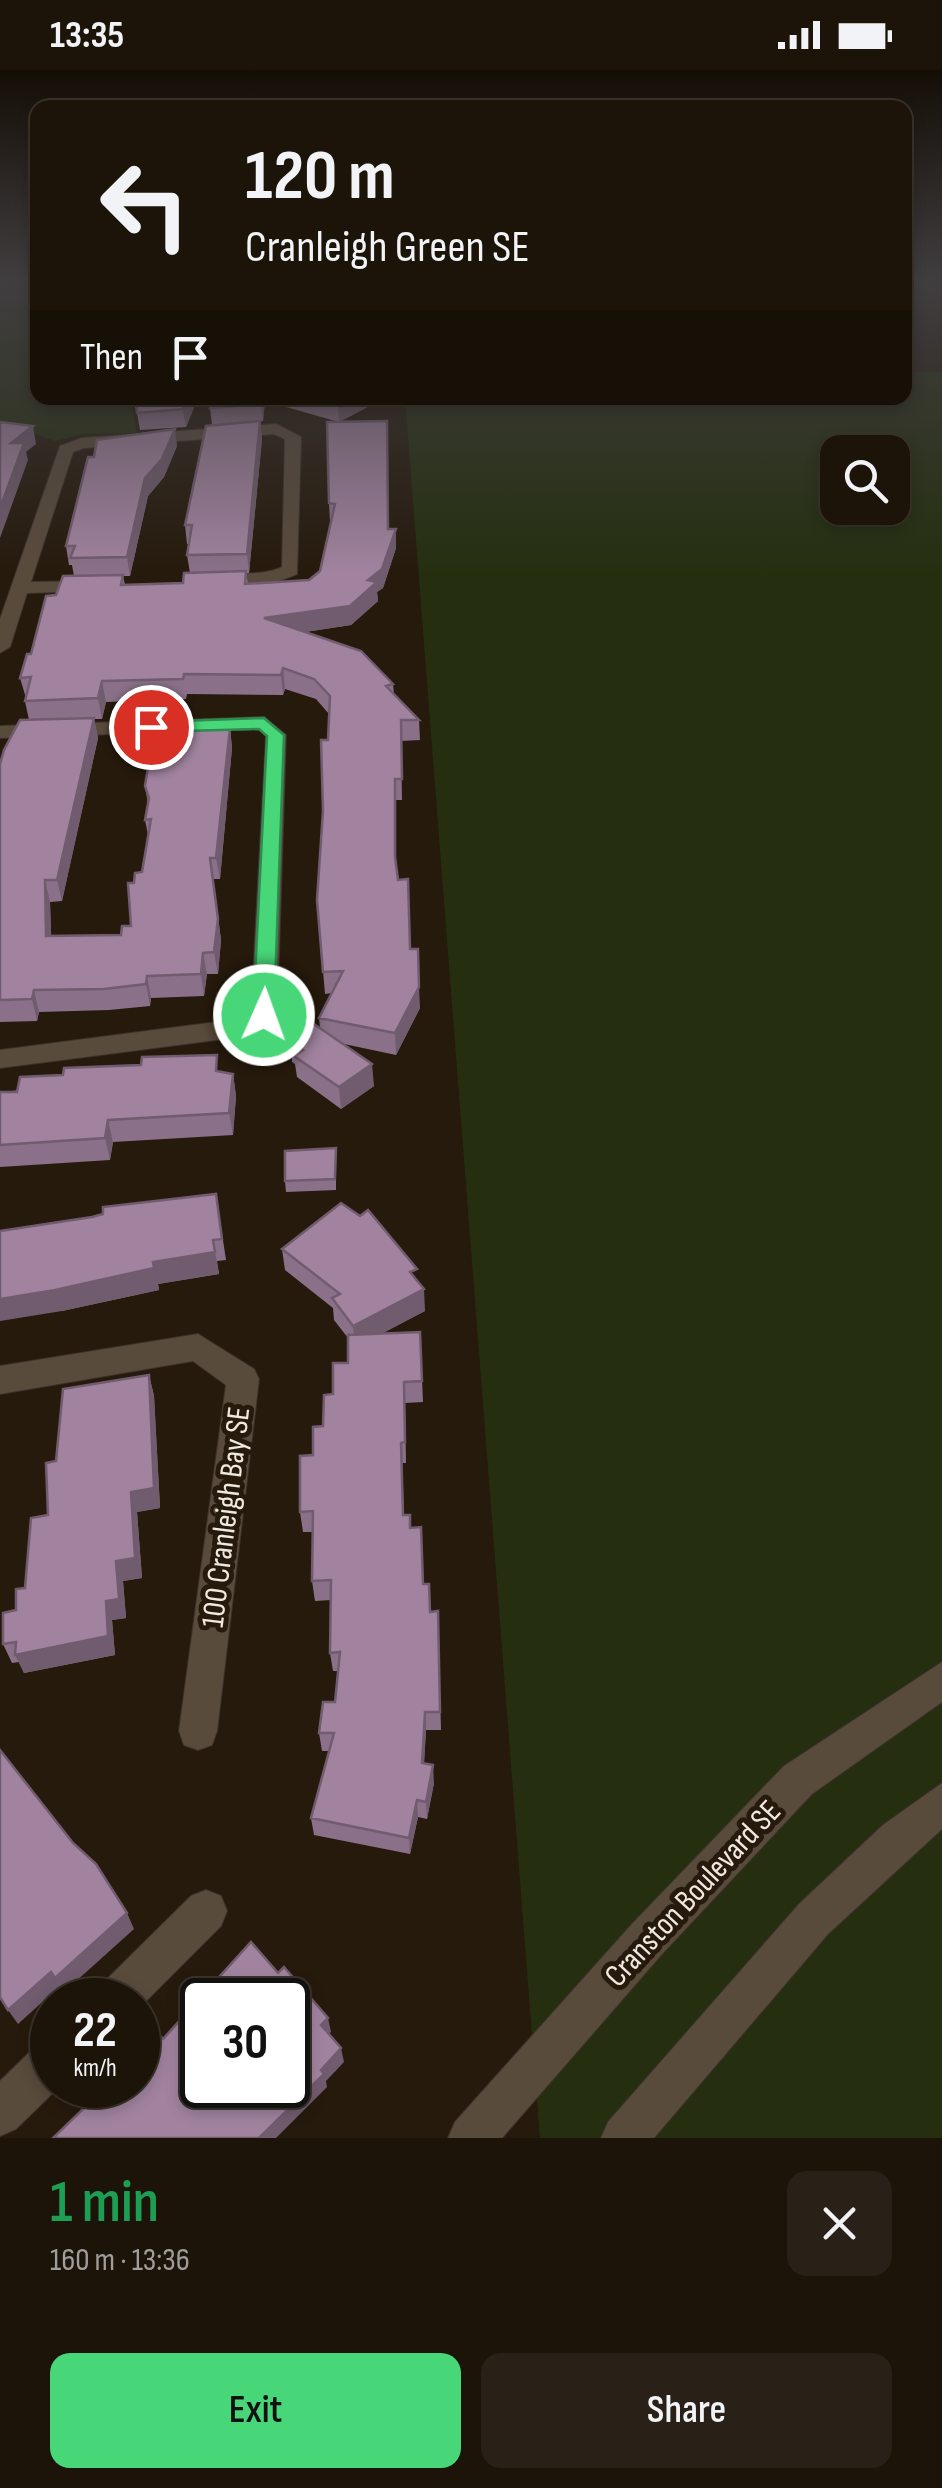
<!DOCTYPE html>
<html lang="en">
<head>
<meta charset="utf-8">
<style>
	body { margin:0; font-family:"Sofia Sans Condensed",sans-serif; background:#292117; color:#f1f3f6; height:100vh; display:flex; flex-direction:column; font-size:38px; white-space:nowrap }
	* { box-sizing:border-box; margin:0 }
	p { font-size:32px; color:#a09e9c }
	.icon { flex:none; width:55px; height:55px; fill:none; stroke:currentColor; stroke-width:2; stroke-linecap:round; stroke-linejoin:round }
	.map { position:relative; height:2068px; overflow:hidden }
	.panel { display:flex; flex-direction:column; background:#1c1409; flex:1 }
	.panel>* { flex:none }
	.banner { position:absolute; left:30px; top:30px; width:882px; height:305px; border-radius:20px; box-shadow:0 5px 15px #0003,0 0 0 2px #3a332a; background:#1c1409; color:#f1f3f6; overflow:hidden }
	.buttons { position:absolute; left:820px; top:365px; display:grid; gap:20px }
	.buttons a { display:grid; place-items:center; width:90px; height:90px; border-radius:20px; background:#1c1409; box-shadow:0 5px 15px #0003,0 0 0 2px #3a332a; font-size:50px }
	.speed { position:absolute; left:30px; top:1908px; display:flex; gap:20px; font-size:50px; font-weight:700; text-align:center }
	.speed>* { display:grid; place-content:center; width:130px; height:130px; border-radius:50%; background:#1c1409; box-shadow:0 5px 15px #0003,0 0 0 2px #3a332a; line-height:1 }
	.speed small { font-size:25px; font-weight:400 }
	.speed .limit { border:5px solid #111; border-radius:15px; background:#fff; color:#111 }
	.pin { position:absolute; display:grid; place-items:center; width:85px; height:85px; color:#fff; margin:-42px; border:5px solid #fff; border-radius:50%; box-shadow:0 2px 10px #0007 }
	.me { position:absolute; width:110px; margin:-55px; rotate:2deg; stroke-linejoin:round; filter:drop-shadow(0 0 8px #0008) }
	.turn { display:flex; align-items:center; gap:35px; height:210px; padding:0 50px; font-size:45px }
	.turn .icon { width:130px; height:130px; stroke-width:2.5 }
	.turn b { display:block; font-size:70px; line-height:85px }
	.then { display:flex; align-items:center; height:95px; padding:0 50px; background:#0003; gap:20px; font-size:38px }
	.round { display:grid; place-items:center; flex:none; width:105px; height:105px; border-radius:20px; background:#292117 }
	.head { display:flex; align-items:center; justify-content:space-between; height:170px; padding:0 50px }
	h1 { font-size:60px; font-weight:600; line-height:75px; color:#1e9e55 }
	.action { display:flex; gap:20px; margin-top:auto; padding:20px 50px }
	.action a { flex:1; height:115px; border-radius:20px; background:#47d779; color:#111; font-size:40px; font-weight:600; line-height:115px; text-align:center }
	.action a+a { background:#292117; color:#f1f3f6 }
	.status { display:flex; justify-content:space-between; align-items:center; height:70px; padding:0 50px; background:#1c1409; direction:ltr }
	.status svg { height:28px; fill:currentColor }
	.map>svg:first-child { display:block }
</style>
</head>
<body>
<div class="status"><b>13:35</b><svg viewBox="0 0 49 12"><path d="M0 12V9h3v3zM5 12V6h3v6zM10 12V3h3v9zM15 12V0h3v12zM26 1h20v11H26zM47 4h2v5h-2z"/></svg></div>
<div class="map">
<svg width="942" height="2068" viewBox="0 0 942 2068">
	<rect width="100%" height="100%" fill="#261a0c"/>
	<g fill="#252f10" fill-rule="evenodd">
		<polygon points="0,213 37,213 38,328 144,328 131,333 137,363 84,364 55,371 0,352"/>
		<path d="M905,302h37v1766h-402l-135,-1740h500zM838,382h54v56h-54z"/>
	</g>
	<g fill="none" stroke-linecap="round" stroke-linejoin="round">
		<g stroke="#3b322d" stroke-width="2">
			<g id="minor">
				<path d="M276,354l25,13 -4,137c-22,10 -77,24 -97,9 20,-15 57,-4 82,-16l3,-128 -11,-5 -190,14 -11,4 -42,130 65,-1 9,5 -9,5 -69,2 -17,54 -10,6v-34l60,-173 22,-8z"/>
				<path d="M264,647l22,18 -9,280c-6,10 -11,17 -22,20l-255,33v-18l247,-32 4,-5 15,-277 -7,-7 -259,9v-12z"/>
				<polygon points="198,1264 254,1299 259,1309 217,1661 212,1675 198,1680 184,1675 179,1661 226,1315 193,1291 0,1324 0,1296"/>
				<polygon points="206,1820 221,1826 227,1841 221,1856 138,1939 138,1930 94,1930 101,1915 191,1826"/>
				<polygon points="52,1970 52,2015 61,2015 16,2059 0,2066 0,2011 36,1976"/>
			</g>
		</g>
		<g stroke="#3b322d" stroke-width="2">
			<g id="tertiary">
				<polygon points="942,1592 942,1632 812,1724 662,1884 502,2068 448,2068 455,2052 632,1854 784,1696"/>
				<polygon points="942,1713 942,1759 828,1864 654,2068 601,2068 608,2052 799,1834 883,1755"/>
			</g>
		</g>
		<use href="#minor" fill="#594b3c" fill-rule="evenodd"/>
		<use href="#tertiary" fill="#594b3c" fill-rule="evenodd"/>
	</g>
	<g fill="#8a7189">
		<polygon points="212,328 379,328 379,331 339,352 265,331 263,351 260,351 262,369 249,503 246,503 248,514 309,510 320,501 331,452 330,451 329,433 327,352 388,459 396,478 383,518 377,522 378,531 351,555 305,562 393,614 394,624 419,650 420,670 401,671 402,730 396,730 396,794 420,938 396,985 344,974 374,1016 341,1039 297,1007 295,994 292,992 290,970 320,958 319,948 332,923 325,924 317,830 329,644 316,629 285,619 283,625 187,624 186,629 106,632 102,649 94,649 98,668 62,831 50,832 51,866 121,865 131,856 134,813 142,802 148,765 145,750 148,734 145,716 214,653 215,658 230,658 232,678 220,809 213,809 221,870 218,904 207,904 204,926 151,928 150,936 109,940 39,942 37,951 0,952 0,694 29,650 25,631 26,628 20,608 56,525 74,506 72,495 69,495 66,476 177,376 164,407 148,426 130,506 123,506 125,515 183,513 190,503 187,485 189,474 187,474 185,455 212,355 210,338"/>
		<polygon points="197,330 186,357 140,360 137,343"/>
		<polygon points="219,1002 233,1004 236,1026 233,1065 113,1072 110,1090 0,1097 0,1022"/>
		<polygon points="336,1078 336,1120 286,1122 285,1111"/>
		<polygon points="216,1124 226,1190 217,1191 219,1204 158,1214 159,1220 62,1241 92,1147"/>
		<polygon points="282,1179 417,1211 425,1241 382,1263 420,1262 423,1332 405,1333 406,1393 402,1393 404,1445 411,1457 430,1542 438,1541 441,1660 426,1660 424,1693 434,1713 427,1749 418,1747 410,1784 314,1765 311,1748 329,1681 322,1681 319,1663 335,1632 338,1601 333,1601 330,1583 331,1530 315,1531 312,1511 313,1462 303,1462 300,1442 313,1385 333,1324 348,1293 348,1268 334,1250 333,1238 285,1200"/>
		<polygon points="149,1305 154,1326 160,1438 137,1442 142,1508 123,1511 126,1548 112,1550 115,1585 24,1603 19,1592 12,1593 3,1574 25,1518 48,1445 56,1391"/>
	</g>
	<g fill="#715c6f">
		<polygon points="189,328 197,328 197,330 186,357 183,339"/>
		<polygon points="262,328 265,328 263,351 261,334"/>
		<polygon points="352,328 379,328 379,331 339,352 338,335"/>
		<polygon points="260,351 262,369 249,503 247,484"/>
		<polygon points="33,356 36,374 26,382 28,390 0,468 0,438 11,373"/>
		<polygon points="175,359 177,376 164,407 148,426 130,506 127,487 145,408"/>
		<polygon points="396,459 396,478 383,518 377,522 378,531 351,555 266,568 264,548 368,510"/>
		<polygon points="283,598 285,619 283,625 281,605"/>
		<polygon points="102,611 106,632 102,649 98,628"/>
		<polygon points="94,648 98,668 62,831 57,810"/>
		<polygon points="230,658 232,678 220,809 216,788"/>
		<polygon points="213,809 221,870 218,904 214,882"/>
		<polygon points="45,810 50,832 52,887 46,866"/>
		<polygon points="203,883 207,904 204,926 201,904"/>
		<polygon points="147,906 151,928 150,936 146,914"/>
		<polygon points="419,917 420,938 396,985 395,963"/>
		<polygon points="34,920 39,942 37,951 32,929"/>
		<polygon points="372,994 374,1016 341,1039 339,1017"/>
		<polygon points="233,1004 236,1026 233,1065 229,1043"/>
		<polygon points="108,1050 113,1072 110,1090 105,1068"/>
		<polygon points="213,1170 219,1204 158,1214 159,1220 62,1241 0,1251 0,1229 153,1192"/>
		<polygon points="424,1219 425,1241 355,1278 353,1256"/>
		<polygon points="149,1305 154,1326 160,1438 137,1442 142,1508 123,1511 126,1548 112,1550 115,1585 24,1603 15,1585 116,1491 131,1422"/>
		<polygon points="425,1642 426,1660 423,1710 422,1693"/>
		<polygon points="433,1695 434,1713 427,1749 426,1732"/>
		<polygon points="417,1730 418,1747 410,1784 409,1768"/>
		<polygon points="127,1843 134,1859 64,1922 60,1916 18,1954 8,1940 51,1902"/>
		<polygon points="328,1948 331,1962 324,1968 321,1955"/>
		<polygon points="341,1978 344,1992 326,2011 327,2017 276,2068 259,2068"/>
	</g>
	<g fill="#a1839f" stroke="#715c6f" stroke-width="2.5" fill-rule="evenodd">
		<polygon points="135,328 189,328 183,339 137,343"/>
		<polygon points="212,328 262,328 261,334 210,338"/>
		<polygon points="313,328 352,328 338,335"/>
		<polygon points="260,351 247,484 187,485 192,455 185,455 206,356"/>
		<polygon points="387,351 388,459 396,459 382,499 368,510 377,512 350,536 264,548 361,581 393,614 386,616 419,650 401,650 402,709 395,709 395,787 398,810 408,809 410,879 418,879 419,917 395,963 319,948 343,901 323,902 317,830 323,741 321,670 328,670 330,626 314,609 283,598 281,605 184,604 183,609 102,611 98,628 25,631 31,607 20,608 27,584 31,584 46,526 56,525 63,506 123,505 121,515 183,513 184,503 246,501 245,514 309,510 320,501 335,434 329,433 327,352"/>
		<polygon points="0,352 33,356 11,373 24,373 0,438"/>
		<polygon points="175,359 162,389 145,408 127,487 70,488 75,476 66,476 88,387 94,387 97,370"/>
		<polygon points="94,648 57,810 45,810 46,866 121,865 122,856 131,856 128,813 134,813 135,803 142,802 151,749 145,750 149,728 145,716 154,660 160,660 161,652 207,650 214,653 214,658 230,658 216,788 210,788 218,849 214,882 203,883 201,904 147,906 146,914 104,919 34,920 32,929 0,930 0,694 4,680 20,650"/>
		<polygon points="314,954 372,994 339,1017 294,986 303,980 290,970"/>
		<polygon points="217,985 216,1001 233,1004 229,1043 108,1050 105,1068 0,1075 0,1022 17,1022 20,1007 63,1005 64,998 141,995 142,987"/>
		<polygon points="336,1078 335,1109 285,1111 285,1081"/>
		<polygon points="216,1124 222,1169 213,1170 215,1182 153,1192 154,1198 55,1220 0,1229 0,1161 92,1147 103,1144 103,1137"/>
		<polygon points="341,1133 360,1146 368,1140 417,1199 410,1202 424,1219 353,1256 332,1228 340,1224 282,1179"/>
		<polygon points="420,1262 422,1311 404,1312 405,1372 401,1373 403,1445 410,1445 410,1458 421,1457 423,1514 429,1514 430,1542 438,1541 440,1642 425,1642 422,1693 433,1695 426,1732 417,1730 409,1768 311,1748 334,1663 319,1663 323,1632 335,1632 340,1582 330,1583 331,1510 312,1511 313,1441 300,1442 300,1386 313,1385 313,1357 323,1356 324,1325 333,1324 333,1293 348,1293 348,1265"/>
		<polygon points="149,1305 154,1418 131,1422 135,1488 116,1491 119,1529 106,1531 108,1566 15,1585 16,1572 3,1574 3,1543 16,1540 16,1519 25,1518 31,1448 48,1445 46,1393 56,1391 63,1319"/>
		<polygon points="0,1680 73,1773 96,1794 127,1843 55,1908 51,1902 8,1940 0,1927"/>
		<path d="M251,1872l27,31 6,-6 44,51 -7,7 20,23 -20,22 3,4 -65,64h-206l55,-53h30v-29l21,-21 4,4zM202,1930h86v85h-86z"/>
	</g>
	<linearGradient id="sky" x2="0" y2="1"><stop stop-color="#150e07"/><stop offset="0.42" stop-color="#413e40"/><stop offset="1" stop-color="#413e40" stop-opacity="0"/></linearGradient>
	<rect width="942" height="503" fill="url(#sky)"/>
	<polygon fill="#47d779" stroke="#2e8c4f" stroke-width="2.5" points="264,648 284,665 274,945 264,952 253,945 267,666 259,659 151,662 142,657 151,652"/>
	<g text-anchor="middle" stroke-width="10" stroke-linejoin="round" paint-order="stroke">
		<g font-size="32" fill="#f1e8df" stroke="#261a0c">
			<text transform="translate(225 1447) rotate(-83)" y="11">100 Cranleigh Bay SE</text>
			<text transform="translate(692 1823) rotate(-47)" y="11">Cranston Boulevard SE</text>
		</g>
	</g>
</svg>
<div class="buttons">
<a><svg class="icon" aria-label="search" viewBox="0 0 24 24"><circle cx="10" cy="10" r="6"/><path d="M15 15l6 6"/></svg></a>
</div>
<div class="speed"><div>22<small>km/h</small></div><div class="limit">30</div></div>
<div class="pin" style="left:151px;top:657px;background:#d93025"><svg class="icon" aria-label="arrive" viewBox="0 0 24 24"><path d="M6 21V4h12l-3 4 3 4H6"/></svg></div>
<svg class="me" style="left:264px;top:945px" viewBox="-20 -20 40 40"><circle r="17" fill="#47d779" stroke="#fff" stroke-width="3"/><path d="M0-11L8 9 0 5-8 9z" fill="#fff"/></svg>
<div class="banner">
<div class="turn"><svg class="icon" aria-label="left" viewBox="0 0 24 24"><path d="M17 20v-9H6M10 6l-5 5 5 5"/></svg><div><b>120 m</b>Cranleigh Green SE</div></div>
<div class="then">Then<svg class="icon" aria-label="arrive" viewBox="0 0 24 24"><path d="M6 21V4h12l-3 4 3 4H6"/></svg></div>
</div>
</div>
<section class="panel">
<div class="head"><div><h1>1 min</h1><p>160 m · 13:36</p></div><a class="round"><svg class="icon" aria-label="close" viewBox="0 0 24 24"><path d="M6 6l12 12M18 6L6 18"/></svg></a></div>
<div class="action"><a>Exit</a><a>Share</a></div>
</section>
</body>
</html>
